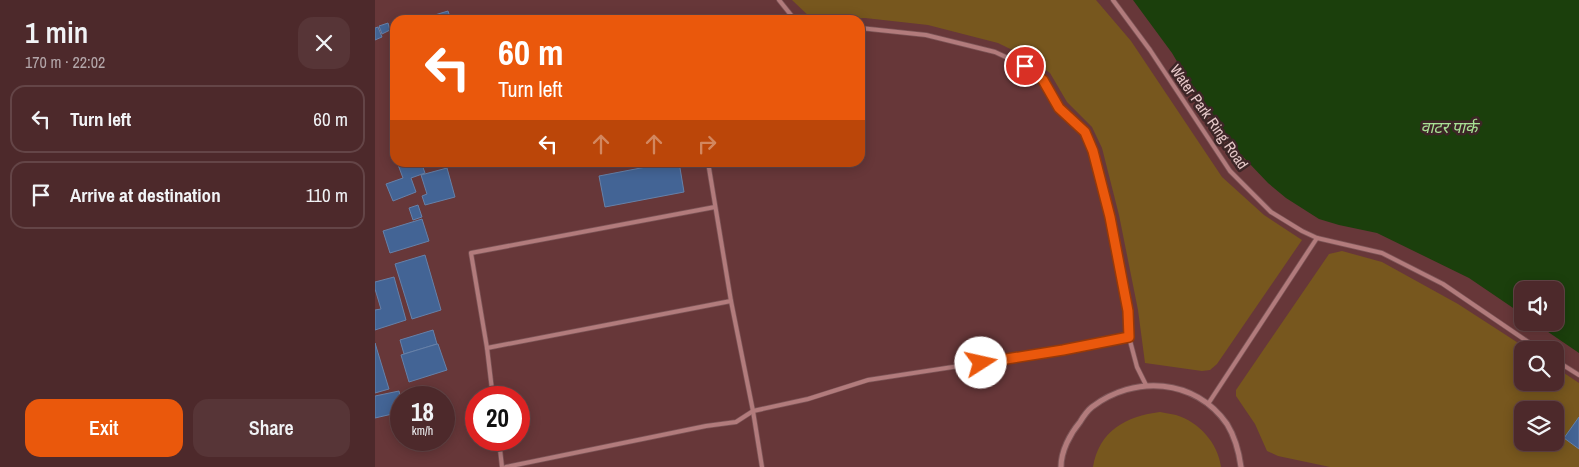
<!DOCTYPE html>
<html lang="en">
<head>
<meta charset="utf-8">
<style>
	body { margin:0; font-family:"Archivo Narrow","Noto Sans Devanagari",sans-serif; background:#573537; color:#f1f3f6; height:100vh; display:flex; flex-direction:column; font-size:19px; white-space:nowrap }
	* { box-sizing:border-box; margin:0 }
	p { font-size:16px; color:#b3a6a9 }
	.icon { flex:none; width:28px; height:28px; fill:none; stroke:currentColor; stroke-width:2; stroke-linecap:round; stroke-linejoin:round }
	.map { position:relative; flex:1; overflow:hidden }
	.details { display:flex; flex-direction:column; background:#4d292b; width:375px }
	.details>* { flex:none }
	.banner { position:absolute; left:15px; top:15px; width:475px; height:152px; border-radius:15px; box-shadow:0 2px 12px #0003,0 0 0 1px #644547; background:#ea580c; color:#fff; overflow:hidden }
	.fabs { position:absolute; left:1139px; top:281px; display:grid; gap:10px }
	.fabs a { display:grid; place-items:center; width:50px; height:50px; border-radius:10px; background:#4d292b; box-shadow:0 2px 12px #0003,0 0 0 1px #644547; font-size:25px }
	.speed { position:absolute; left:15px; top:386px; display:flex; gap:10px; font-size:25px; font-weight:700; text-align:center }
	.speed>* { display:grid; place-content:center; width:65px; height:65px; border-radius:50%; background:#4d292b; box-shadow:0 2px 12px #0003,0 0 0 1px #644547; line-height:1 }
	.speed small { font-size:12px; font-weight:400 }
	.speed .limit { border:8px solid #d22; background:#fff; color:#111 }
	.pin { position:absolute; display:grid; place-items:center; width:42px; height:42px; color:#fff; margin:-21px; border:2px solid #fff; border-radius:50%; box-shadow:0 1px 5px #0007 }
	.me { position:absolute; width:55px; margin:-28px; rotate:80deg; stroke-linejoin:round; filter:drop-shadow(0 0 4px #0008) }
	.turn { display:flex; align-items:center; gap:18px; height:105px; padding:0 25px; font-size:22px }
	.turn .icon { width:65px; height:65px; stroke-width:2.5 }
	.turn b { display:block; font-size:35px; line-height:42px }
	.lanes { display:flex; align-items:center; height:48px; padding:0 25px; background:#0003; justify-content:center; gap:25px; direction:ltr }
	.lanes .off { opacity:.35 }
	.round { display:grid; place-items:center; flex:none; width:52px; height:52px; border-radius:15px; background:#573537 }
	.headline { display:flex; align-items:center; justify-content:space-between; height:85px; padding:0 25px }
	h1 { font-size:30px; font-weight:600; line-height:38px }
	.button { display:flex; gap:10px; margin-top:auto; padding:10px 25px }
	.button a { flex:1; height:58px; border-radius:15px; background:#ea580c; color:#fff; font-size:20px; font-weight:600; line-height:58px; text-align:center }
	.button a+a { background:#573537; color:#f1f3f6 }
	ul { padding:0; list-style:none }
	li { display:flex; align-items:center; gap:15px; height:68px; margin:0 10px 8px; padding:0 15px; border:2px solid #644547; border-radius:15px }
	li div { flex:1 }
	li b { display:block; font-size:19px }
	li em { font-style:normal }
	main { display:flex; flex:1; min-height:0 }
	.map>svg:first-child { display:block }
</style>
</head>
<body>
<main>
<section class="details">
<div class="headline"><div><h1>1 min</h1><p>170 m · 22:02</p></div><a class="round"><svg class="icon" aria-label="close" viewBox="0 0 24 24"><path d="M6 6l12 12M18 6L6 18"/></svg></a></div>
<ul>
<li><svg class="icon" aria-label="left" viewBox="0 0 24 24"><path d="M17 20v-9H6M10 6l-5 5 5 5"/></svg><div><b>Turn left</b></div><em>60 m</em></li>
<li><svg class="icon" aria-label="arrive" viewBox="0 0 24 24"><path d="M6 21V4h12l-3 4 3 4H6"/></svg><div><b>Arrive at destination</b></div><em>110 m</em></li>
</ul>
<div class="button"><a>Exit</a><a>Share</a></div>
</section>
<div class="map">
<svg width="1204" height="467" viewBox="0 0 1204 467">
	<rect width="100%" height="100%" fill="#673739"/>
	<g fill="#77571e" fill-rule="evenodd">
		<polygon points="417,0 721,0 756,41 847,177 889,215 927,240 842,364 835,370 827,371 770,363 763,310 744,215 727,148 717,127 692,102 675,73 654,58 623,43 553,25 490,18 437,19"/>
		<path d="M967,251l40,11 76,42 71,46h-6v32h32v-15l24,16v84h-249l-52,-11 -11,-5 -12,-27 -19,-28v-6l93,-136zM1148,410h32v32h-32z"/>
		<path d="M785,412c5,1 11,2 16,3 23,7 42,28 45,52h-128c6,-36 33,-51 67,-55z"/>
	</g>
	<polygon fill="#1b3f0c" points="758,0 1204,0 1204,353 1160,323 1180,322 1180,290 1148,290 1147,314 1094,278 1002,233 964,225 944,219 911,198 893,183 855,143 825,100 797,53"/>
	<g fill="#436495" stroke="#6681a9">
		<polygon points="73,11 76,20 43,20"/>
		<polygon points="13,23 15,30 7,34 4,26"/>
		<polygon points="3,27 7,37 0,40 0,28"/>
		<polygon points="22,162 46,162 50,173 36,178 41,192 18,201 11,184 28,178"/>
		<polygon points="297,162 304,162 309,192 230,207 224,176"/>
		<polygon points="72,168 80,197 50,205 47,196 52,194 46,175"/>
		<polygon points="43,205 47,217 38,220 34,208"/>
		<polygon points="47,219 54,241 15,253 8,231"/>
		<polygon points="50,255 66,310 37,319 20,264"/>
		<polygon points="19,277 31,320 0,330 0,310 6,309 0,289 0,282"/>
		<polygon points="58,330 62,344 29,354 25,340"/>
		<polygon points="0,343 14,389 0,393"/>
		<polygon points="62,344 63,344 72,370 34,382 26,355"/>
		<polygon points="24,391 26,400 26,412 0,418 0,396"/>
		<polygon points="1204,417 1204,449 1189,438"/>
	</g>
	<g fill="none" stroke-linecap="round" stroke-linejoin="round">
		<g stroke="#7c5456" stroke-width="5.5">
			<g id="lane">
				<polyline points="404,0 420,20"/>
				<polyline points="738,0 775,50 855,171 896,212 927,231 942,238 1007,253 1068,284 1165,350"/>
				<polyline points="485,28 551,35 620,52 650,66 668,80 685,108 710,132 718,151 735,217 753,311 754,337 762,367 771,385"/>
				<polyline points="333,162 356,301 378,411 387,467"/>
				<polyline points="112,348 356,301"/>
				<polyline points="1180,360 1204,375"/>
				<polyline points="118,398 112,348 96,253 340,207"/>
				<polyline points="833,404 942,238"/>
				<polyline points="124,440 127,467"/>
				<polyline points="131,467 331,426 361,422 378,411 433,399 493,380 688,350 754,337"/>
			</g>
		</g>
		<g stroke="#7c5456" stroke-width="7">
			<path id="street" d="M686,467c0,-16 9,-33 19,-45 3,-5 7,-11 12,-15 42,-32 103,-29 135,17 8,13 12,28 14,43"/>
		</g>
		<use href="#lane" stroke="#b27b7c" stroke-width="4"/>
		<use href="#street" stroke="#b27b7c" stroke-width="5"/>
	</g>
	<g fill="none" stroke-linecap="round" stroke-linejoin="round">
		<g stroke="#983908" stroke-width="12">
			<polyline id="route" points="606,363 688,350 754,337 753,311 735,217 718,151 710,132 684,108 668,80 650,66"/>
		</g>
		<use href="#route" stroke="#ea580c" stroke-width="9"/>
	</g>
	<g text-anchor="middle" stroke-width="5" stroke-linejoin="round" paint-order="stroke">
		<g font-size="15" fill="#e7c9c9" stroke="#3d2627">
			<text transform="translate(834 117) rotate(55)" y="5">Water Park Ring Road</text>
		</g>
		<g font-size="16" font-style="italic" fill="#a9e295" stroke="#3d2627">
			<text x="1074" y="133">वाटर पार्क</text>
		</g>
	</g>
</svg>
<div class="fabs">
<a><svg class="icon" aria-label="sound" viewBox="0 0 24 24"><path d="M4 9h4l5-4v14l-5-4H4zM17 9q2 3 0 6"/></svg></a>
<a><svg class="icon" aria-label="search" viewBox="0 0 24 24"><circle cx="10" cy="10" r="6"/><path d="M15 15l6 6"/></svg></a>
<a><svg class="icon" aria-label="layers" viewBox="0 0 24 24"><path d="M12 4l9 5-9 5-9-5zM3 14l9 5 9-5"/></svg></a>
</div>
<div class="speed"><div>18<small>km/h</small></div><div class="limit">20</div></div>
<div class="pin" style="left:650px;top:66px;background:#d93025"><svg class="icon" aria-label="arrive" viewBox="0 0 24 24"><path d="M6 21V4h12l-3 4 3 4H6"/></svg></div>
<svg class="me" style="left:606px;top:363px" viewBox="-20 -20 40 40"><circle r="19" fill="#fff"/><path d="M0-13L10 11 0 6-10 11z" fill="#ea580c"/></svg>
<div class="banner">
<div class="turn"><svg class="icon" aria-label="left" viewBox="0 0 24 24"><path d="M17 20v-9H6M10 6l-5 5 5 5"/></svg><div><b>60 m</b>Turn left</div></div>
<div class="lanes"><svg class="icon" aria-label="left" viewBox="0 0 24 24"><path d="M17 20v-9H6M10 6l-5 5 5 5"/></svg><svg class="icon off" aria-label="ahead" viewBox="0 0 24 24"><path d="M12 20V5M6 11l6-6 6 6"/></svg><svg class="icon off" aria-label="ahead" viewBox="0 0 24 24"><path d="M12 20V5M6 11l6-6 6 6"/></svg><svg class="icon off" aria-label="right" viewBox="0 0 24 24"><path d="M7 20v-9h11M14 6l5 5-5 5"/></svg></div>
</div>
</div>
</main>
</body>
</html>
